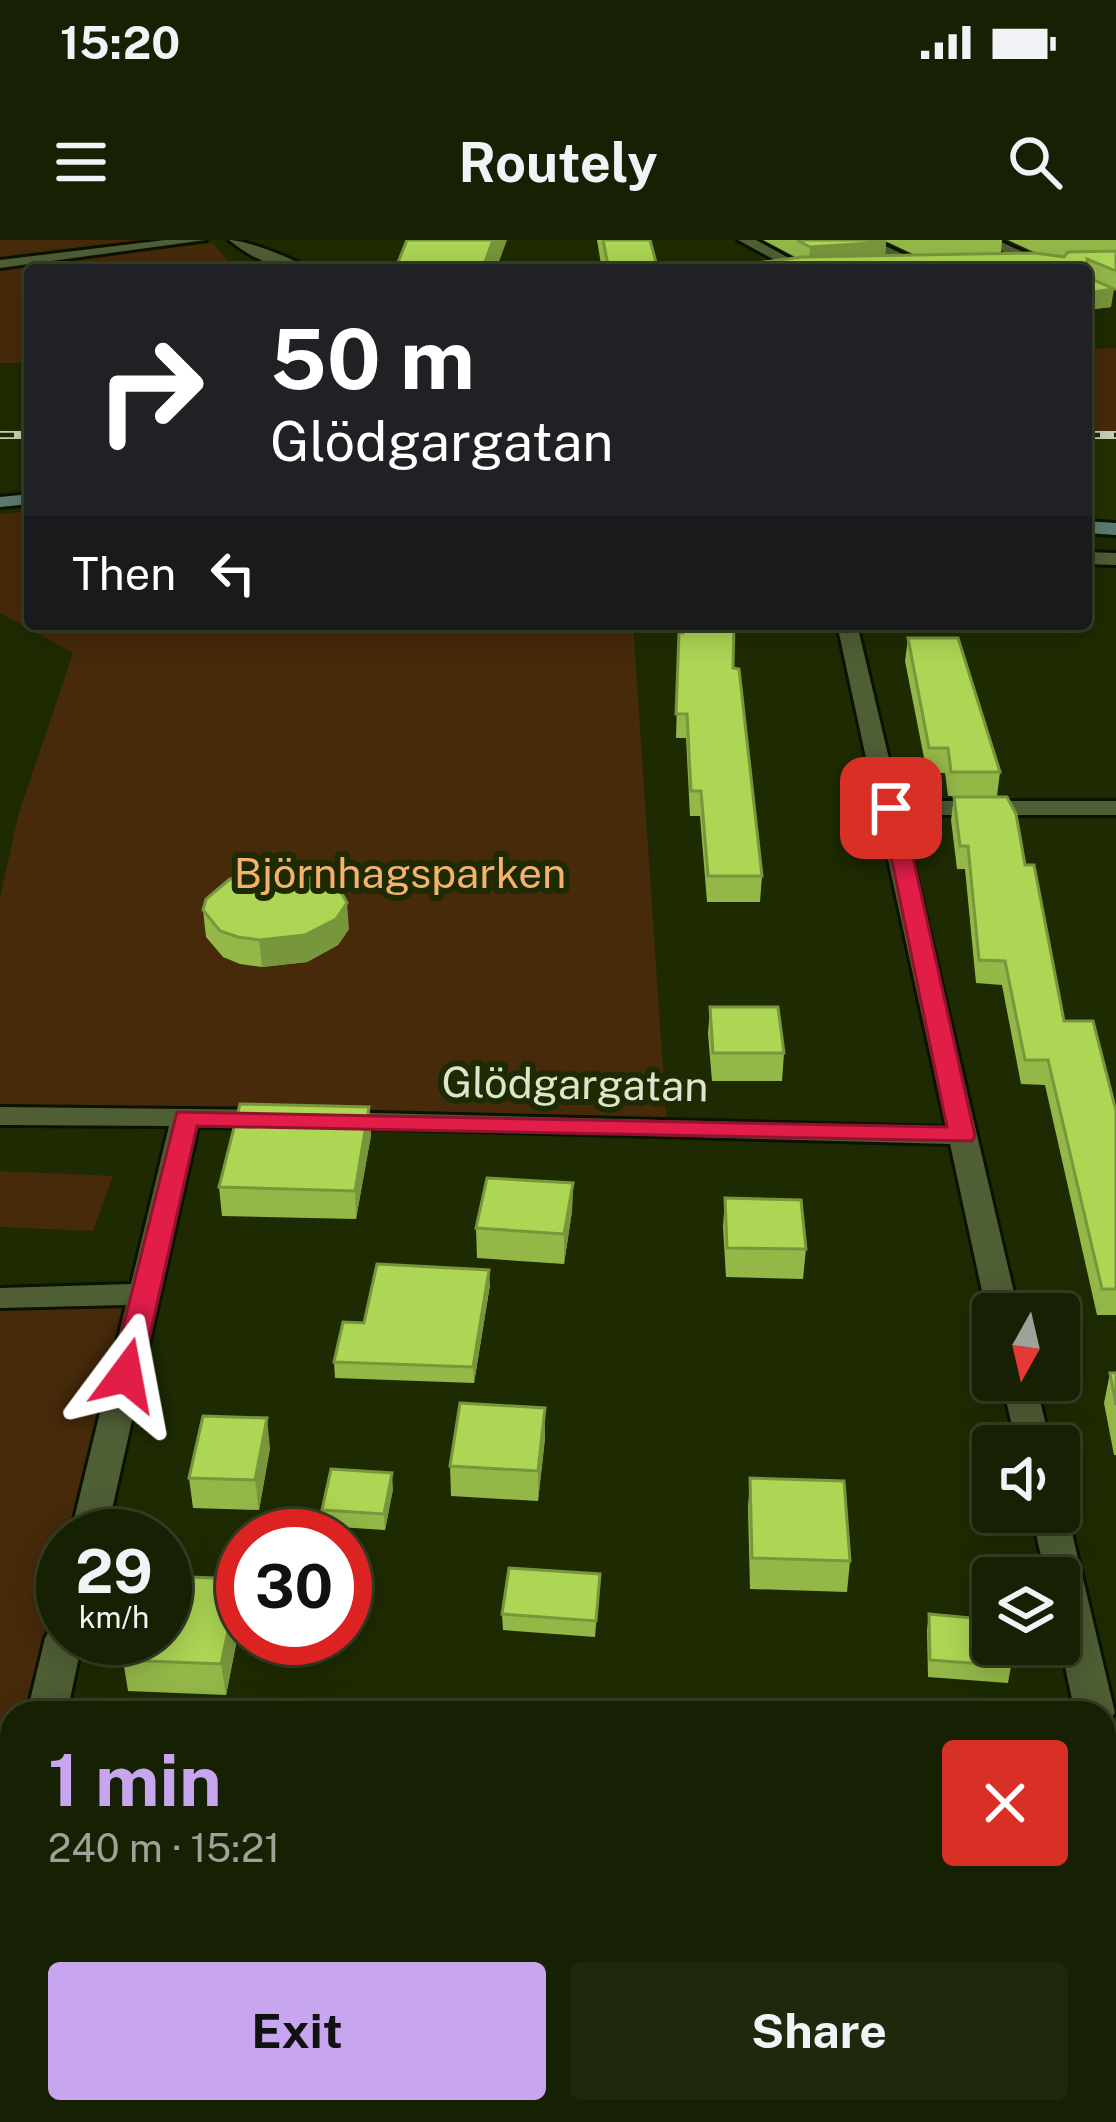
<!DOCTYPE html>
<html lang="en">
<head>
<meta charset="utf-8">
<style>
	body { margin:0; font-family:"Public Sans",sans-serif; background:#1f280c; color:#f1f3f6; height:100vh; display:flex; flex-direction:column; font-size:45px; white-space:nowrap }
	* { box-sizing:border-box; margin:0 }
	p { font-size:39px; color:#9ea399 }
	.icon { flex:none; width:66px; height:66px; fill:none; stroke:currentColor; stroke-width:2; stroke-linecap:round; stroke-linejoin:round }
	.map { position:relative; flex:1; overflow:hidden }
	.sheet { position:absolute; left:0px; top:1461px; width:1116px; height:423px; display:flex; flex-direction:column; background:#162002; border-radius:36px 36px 0 0; box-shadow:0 6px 30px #0003,0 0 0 3px #353e24 }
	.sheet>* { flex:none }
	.banner { position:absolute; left:24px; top:24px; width:1068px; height:366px; border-radius:12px; box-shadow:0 6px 30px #0003,0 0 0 3px #353e24; background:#202124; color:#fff; overflow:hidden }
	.needle { width:78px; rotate:188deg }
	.tools { position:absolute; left:972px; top:1053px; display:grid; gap:24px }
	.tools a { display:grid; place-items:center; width:108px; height:108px; border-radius:12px; background:#162002; box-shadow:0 6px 30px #0003,0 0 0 3px #353e24; font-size:60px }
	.speed { position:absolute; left:36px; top:1269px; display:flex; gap:24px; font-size:60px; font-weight:700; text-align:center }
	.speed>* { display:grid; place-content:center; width:156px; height:156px; border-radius:50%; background:#162002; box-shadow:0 6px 30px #0003,0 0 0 3px #353e24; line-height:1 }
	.speed small { font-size:30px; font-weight:400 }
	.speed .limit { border:18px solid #d22; background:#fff; color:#111 }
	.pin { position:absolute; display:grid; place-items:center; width:102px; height:102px; color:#fff; margin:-51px; border-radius:24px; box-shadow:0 6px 18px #0006 }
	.me { position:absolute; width:132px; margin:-66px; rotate:13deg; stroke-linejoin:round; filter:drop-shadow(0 0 9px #0008) }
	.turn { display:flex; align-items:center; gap:42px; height:252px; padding:0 48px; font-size:54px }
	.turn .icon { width:156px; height:156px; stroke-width:2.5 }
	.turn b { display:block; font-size:84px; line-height:102px }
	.then { display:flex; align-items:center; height:114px; padding:0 48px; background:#0003; gap:24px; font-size:45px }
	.round { display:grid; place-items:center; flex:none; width:126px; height:126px; border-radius:12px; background:#1f280c }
	.summary { display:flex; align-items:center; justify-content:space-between; height:204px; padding:0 48px }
	h1 { font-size:72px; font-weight:700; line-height:90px; color:#c7a6ef }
	.primary-button { display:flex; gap:24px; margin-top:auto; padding:24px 48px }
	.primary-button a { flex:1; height:138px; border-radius:12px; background:#c7a6ef; color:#111; font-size:48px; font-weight:700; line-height:138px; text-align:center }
	.primary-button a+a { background:#1f280c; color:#f1f3f6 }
	.status { display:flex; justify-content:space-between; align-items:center; height:84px; padding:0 60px; background:#162002; direction:ltr }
	.status svg { height:33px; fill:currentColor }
	header { display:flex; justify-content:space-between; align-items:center; height:156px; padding:0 48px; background:#162002; font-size:54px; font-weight:700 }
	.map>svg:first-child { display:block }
</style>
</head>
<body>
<div class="status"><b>15:20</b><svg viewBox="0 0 49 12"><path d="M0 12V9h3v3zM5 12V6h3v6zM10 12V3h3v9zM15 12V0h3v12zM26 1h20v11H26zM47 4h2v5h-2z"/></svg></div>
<header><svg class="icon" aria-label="menu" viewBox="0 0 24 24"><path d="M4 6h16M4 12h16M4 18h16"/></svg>Routely<svg class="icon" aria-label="search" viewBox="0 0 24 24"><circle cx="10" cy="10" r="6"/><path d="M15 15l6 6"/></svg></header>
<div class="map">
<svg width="1116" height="1882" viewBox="0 0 1116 1882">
	<rect width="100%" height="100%" fill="#1e2b02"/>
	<polygon fill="#233100" points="1086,191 1116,191 1116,289 1086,287"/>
	<g fill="#462a0a">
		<polygon points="0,0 182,0 0,21"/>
		<polygon points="213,3 229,22 249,30 30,30 30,123 0,123 0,27"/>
		<polygon points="1116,108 1116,191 1086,191 1086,109"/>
		<polygon points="30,271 30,384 633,384 667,888 0,876 0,658 18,576 73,413 0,373 0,274"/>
		<polygon points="0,931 113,936 93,991 0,987"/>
		<polygon points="145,1054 81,1296 63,1296 63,1364 34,1473 12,1473 12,1557 0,1603 0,1058"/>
	</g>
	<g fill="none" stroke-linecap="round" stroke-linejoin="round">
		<g stroke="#0a1200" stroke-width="6">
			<g id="lane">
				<polygon points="738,0 756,0 811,30 793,30"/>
				<polygon points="855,0 873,0 936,30 917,30"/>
				<polygon points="978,0 997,0 1062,30 1043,30"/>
			</g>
		</g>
		<g stroke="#0a1200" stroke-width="6">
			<g id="street">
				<polygon points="165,0 206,0 0,28 0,20"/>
				<path d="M229,0c19,0 67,20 83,30 -32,0 -58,-9 -83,-30z"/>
				<polygon points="1086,312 1116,313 1116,325 1086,324"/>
				<polygon points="837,384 857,384 899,561 1116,561 1116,575 902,575 1019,1074 993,1074 993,1082 987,1074 950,904 322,887 318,881 332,872 946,887"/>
				<polygon points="0,867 272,870 286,879 272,888 198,887 106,1296 70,1296 126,1065 0,1068 0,1048 131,1044 169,886 0,885"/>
				<polygon points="1001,1140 1035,1140 1051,1206 1017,1206"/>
				<polygon points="1059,1262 1067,1272 1115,1473 1104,1485 1104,1473 1075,1473 1059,1399 1059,1338 1046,1338 1031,1272 1059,1272"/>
				<polygon points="63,1384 63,1398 83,1398 67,1473 27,1473 45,1398 51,1388"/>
				<polygon points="1104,1494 1116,1498 1116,1579 1104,1575"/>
				<polygon points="12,1603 12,1685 0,1689 0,1607"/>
			</g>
		</g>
		<g stroke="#0a1200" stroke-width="6">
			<g id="secondary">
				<polygon points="30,254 30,264 0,267 0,257"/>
				<polygon points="1086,281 1116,283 1116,295 1086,293"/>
			</g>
		</g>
		<use href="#lane" fill="#4f5e35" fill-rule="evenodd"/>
		<use href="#street" fill="#4f5e35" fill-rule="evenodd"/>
		<use href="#secondary" fill="#5d7c71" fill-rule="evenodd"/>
		<g stroke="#c8d1b8" stroke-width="8">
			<g id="rail">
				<polyline points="0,195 30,195"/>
				<polyline points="1086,195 1116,195"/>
			</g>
		</g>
		<use href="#rail" stroke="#1e2b02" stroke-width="4.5" stroke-dasharray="14" stroke-linecap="butt"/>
	</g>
	<g fill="#94b848">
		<polygon points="597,0 650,0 658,30 602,30"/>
		<polygon points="763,0 881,0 886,2 885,16 915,15 883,0 1002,0 1001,13 1036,13 1008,0 1116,0 1116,49 1087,37 1111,67 1086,70 1086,30 725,30 725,27 797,18"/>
		<polygon points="679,393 733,428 762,636 760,662 707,662 700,576 690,576 686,498 676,498"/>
		<polygon points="908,398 1000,532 997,556 948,556 945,533 927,533 905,421"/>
		<polygon points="954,557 1025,625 1064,781 1116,871 1116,1075 1097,1075 1045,845 1021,844 1002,745 976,743 965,629 957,629 951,580"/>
		<polygon points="203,670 349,689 338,705 307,722 262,727 240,724 223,717 206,697"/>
		<polygon points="710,767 784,813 782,841 712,841 708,794"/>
		<polygon points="369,867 371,895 356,979 222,976 219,947"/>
		<polygon points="573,943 572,971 564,1024 477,1018 476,988"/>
		<polygon points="725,958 806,1009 803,1039 726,1037 723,987"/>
		<polygon points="490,1045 474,1143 335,1138 334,1122 364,1083"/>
		<polygon points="1110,1133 1116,1133 1116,1215 1114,1215 1104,1163"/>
		<polygon points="545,1168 545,1198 538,1261 451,1256 450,1226"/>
		<polygon points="270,1208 259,1270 193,1268 189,1238"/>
		<polygon points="750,1238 850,1321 847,1352 750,1349 748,1268"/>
		<polygon points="393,1249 385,1290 323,1286 322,1270"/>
		<polygon points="600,1334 595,1397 503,1390 502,1374"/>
		<polygon points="243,1369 226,1455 128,1451 123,1420"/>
		<polygon points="929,1374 1011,1426 1008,1443 928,1437 927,1390"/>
	</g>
	<g fill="#78963b">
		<polygon points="493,0 507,0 496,30 482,30"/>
		<polygon points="886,2 884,19 809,24 810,7"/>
		<polygon points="1114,49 1111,67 1086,70 1086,53"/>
		<polygon points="347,663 349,689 338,705 307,722 262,727 259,700"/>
		<polygon points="369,867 371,895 356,979 355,951"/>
		<polygon points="573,943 572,971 564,1024 564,994"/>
		<polygon points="489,1030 490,1045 474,1143 473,1127"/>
		<polygon points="545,1168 545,1198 538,1261 538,1231"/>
		<polygon points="267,1178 270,1208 259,1270 255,1240"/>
		<polygon points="392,1233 393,1249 385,1290 384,1274"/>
		<polygon points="239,1339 243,1369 226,1455 221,1424"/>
		<polygon points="165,1872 169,1872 170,1882 162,1882"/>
	</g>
	<g fill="#acd654" stroke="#78963b" stroke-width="3">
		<polygon points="407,0 493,0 482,30 395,30"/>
		<polygon points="603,0 650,0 658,30 609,30"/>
		<polygon points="797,0 881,0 886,2 810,7"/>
		<polygon points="1116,11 1116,31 1087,19 1087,37 1114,49 1086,53 1086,30 730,30 725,27 802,17 1035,13 1064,17 1068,12"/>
		<polygon points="684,384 734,384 733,428 739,429 762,636 708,636 701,551 691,551 687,474 676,474 679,393 683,393"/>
		<polygon points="908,398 958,398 1000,532 951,532 948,508 929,508"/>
		<polygon points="954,557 1007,557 1016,574 1025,625 1034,625 1064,781 1093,781 1116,871 1116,1049 1102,1049 1048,820 1025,820 1005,721 979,720 968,606 960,606"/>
		<polygon points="272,629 312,633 339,648 347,663 336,679 305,695 259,700 238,697 220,691 203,670 206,659 230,639"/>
		<polygon points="710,767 778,767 784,813 713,813"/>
		<polygon points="240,864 369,867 355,951 219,947"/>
		<polygon points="487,938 573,943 564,994 476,988"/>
		<polygon points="725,958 801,960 806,1009 727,1008"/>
		<polygon points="377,1024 489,1030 473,1127 334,1122 343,1082 364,1083"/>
		<polygon points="1110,1133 1116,1133 1116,1165"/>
		<polygon points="460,1163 545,1168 538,1231 450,1226"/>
		<polygon points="203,1176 267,1178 255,1240 189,1238"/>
		<polygon points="331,1229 392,1233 384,1274 322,1270"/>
		<polygon points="750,1238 844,1241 850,1321 752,1318"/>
		<polygon points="509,1328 600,1334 596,1381 502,1374"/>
		<polygon points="165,1336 239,1339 221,1424 123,1420 128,1398 165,1398"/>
		<polygon points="929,1374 993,1380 993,1404 1010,1404 1011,1426 930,1420"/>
		<polygon points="59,1872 165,1872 162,1882 56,1882"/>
		<rect x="792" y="1872" width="122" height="10"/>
	</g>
	<polygon fill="#e11d48" stroke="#92132f" stroke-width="3" points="891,561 902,568 975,896 972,901 197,886 141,1135 126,1145 115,1142 111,1135 177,872 947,887 881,568"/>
	<g text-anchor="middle" stroke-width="12" stroke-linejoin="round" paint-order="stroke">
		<g font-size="42" fill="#f5b16d" stroke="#1e2b02">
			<text x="400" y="648">Björnhagsparken</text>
		</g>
		<g font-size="42" fill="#dce5ce" stroke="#1e2b02">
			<text transform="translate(575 844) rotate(1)" y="15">Glödgargatan</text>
		</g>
	</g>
</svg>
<div class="tools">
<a><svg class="needle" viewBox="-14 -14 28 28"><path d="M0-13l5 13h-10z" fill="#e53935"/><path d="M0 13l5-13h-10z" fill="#9ea399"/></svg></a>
<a><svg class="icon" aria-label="sound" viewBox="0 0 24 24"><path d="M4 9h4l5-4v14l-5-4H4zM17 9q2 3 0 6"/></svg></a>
<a><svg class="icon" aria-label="layers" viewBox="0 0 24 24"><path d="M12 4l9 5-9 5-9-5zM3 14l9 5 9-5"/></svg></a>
</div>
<div class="speed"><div>29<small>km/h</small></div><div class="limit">30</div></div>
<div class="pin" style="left:891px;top:568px;background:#d93025"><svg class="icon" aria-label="arrive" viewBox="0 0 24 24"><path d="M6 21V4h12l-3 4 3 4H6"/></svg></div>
<svg class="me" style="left:126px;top:1135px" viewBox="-20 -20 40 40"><path d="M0-17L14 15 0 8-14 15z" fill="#e11d48" stroke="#fff" stroke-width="4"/></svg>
<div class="banner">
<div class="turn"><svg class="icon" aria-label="right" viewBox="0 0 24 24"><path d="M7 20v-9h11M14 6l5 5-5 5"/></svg><div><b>50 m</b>Glödgargatan</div></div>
<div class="then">Then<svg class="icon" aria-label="left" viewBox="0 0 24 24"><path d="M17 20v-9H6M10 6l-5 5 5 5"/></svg></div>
</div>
<section class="sheet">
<div class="summary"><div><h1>1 min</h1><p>240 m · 15:21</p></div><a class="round" style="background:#d93025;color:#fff"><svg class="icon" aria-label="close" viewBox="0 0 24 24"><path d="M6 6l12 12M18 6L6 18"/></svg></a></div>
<div class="primary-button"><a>Exit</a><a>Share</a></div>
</section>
</div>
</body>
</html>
